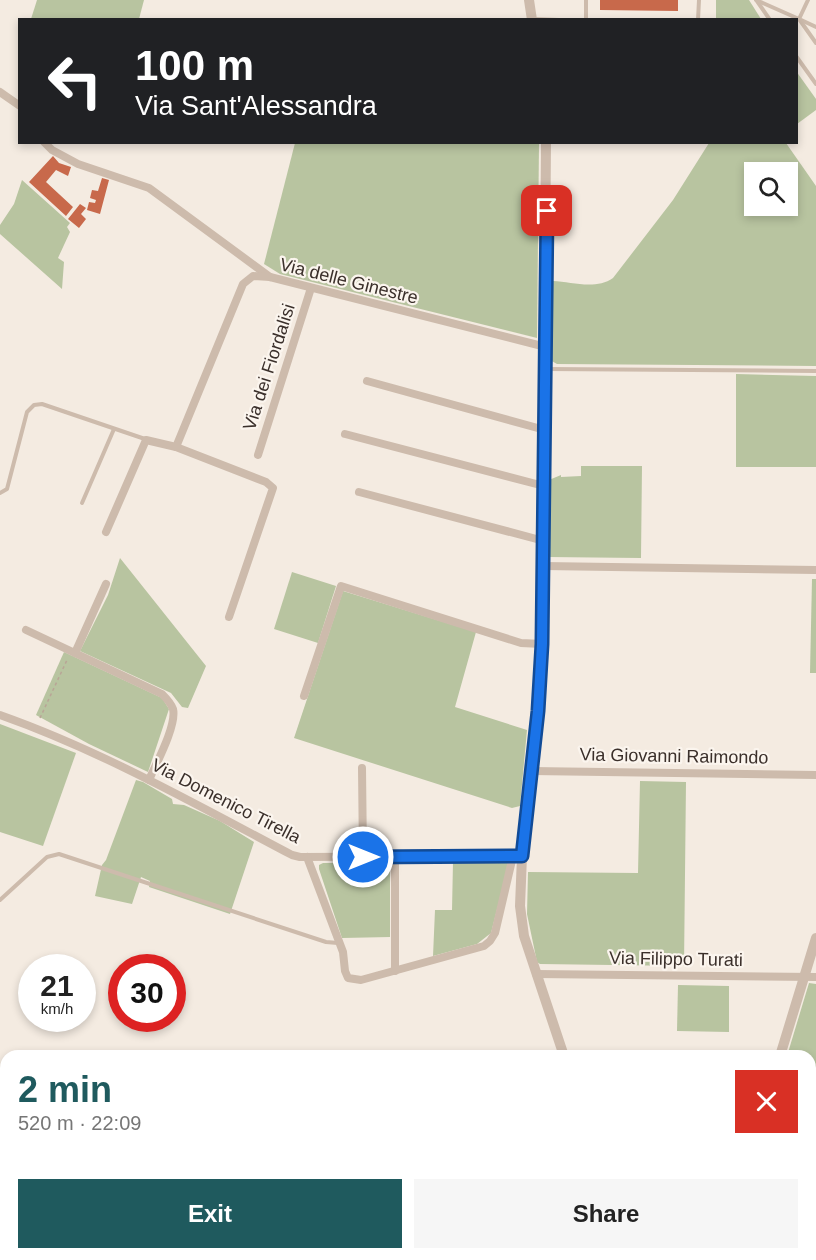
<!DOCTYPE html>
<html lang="en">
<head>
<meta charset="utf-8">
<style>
	body { margin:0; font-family:Helvetica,sans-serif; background:#f6f6f6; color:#222; height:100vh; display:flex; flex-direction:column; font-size:22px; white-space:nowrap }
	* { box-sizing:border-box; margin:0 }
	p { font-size:20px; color:#767676 }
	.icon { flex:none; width:33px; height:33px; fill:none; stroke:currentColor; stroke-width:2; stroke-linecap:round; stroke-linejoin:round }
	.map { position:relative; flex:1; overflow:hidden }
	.details { position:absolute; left:0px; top:1050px; width:816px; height:210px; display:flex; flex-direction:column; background:#fff; border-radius:18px 18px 0 0; box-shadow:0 3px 9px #0003 }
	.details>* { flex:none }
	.guide { position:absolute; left:18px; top:18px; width:780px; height:126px; border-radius:0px; box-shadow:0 3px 9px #0003; background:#202124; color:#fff; overflow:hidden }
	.tools { position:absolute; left:744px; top:162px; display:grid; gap:12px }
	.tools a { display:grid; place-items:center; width:54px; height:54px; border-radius:0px; background:#fff; box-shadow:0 3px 9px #0003; font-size:30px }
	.speed { position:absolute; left:18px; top:954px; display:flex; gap:12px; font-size:30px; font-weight:700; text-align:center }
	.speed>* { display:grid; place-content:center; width:78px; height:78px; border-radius:50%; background:#fff; box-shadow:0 3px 9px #0003; line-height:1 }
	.speed small { font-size:15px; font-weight:400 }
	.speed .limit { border:9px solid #d22; background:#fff; color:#111 }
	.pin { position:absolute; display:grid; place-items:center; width:51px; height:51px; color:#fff; margin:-26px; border-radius:12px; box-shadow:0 3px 9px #0006 }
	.me { position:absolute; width:66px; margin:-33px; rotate:90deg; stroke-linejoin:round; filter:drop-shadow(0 0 4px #0008) }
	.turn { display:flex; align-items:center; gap:21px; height:126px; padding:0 18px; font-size:27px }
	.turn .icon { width:78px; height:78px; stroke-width:2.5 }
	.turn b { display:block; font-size:42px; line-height:51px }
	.round { display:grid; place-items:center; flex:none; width:63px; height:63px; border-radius:0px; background:#f6f6f6 }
	.summary { display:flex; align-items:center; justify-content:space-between; height:102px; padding:0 18px }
	h1 { font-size:36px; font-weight:600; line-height:45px; color:#1f5a5e }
	.cta { display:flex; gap:12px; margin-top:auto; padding:12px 18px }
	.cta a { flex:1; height:69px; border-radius:0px; background:#1f5a5e; color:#fff; font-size:24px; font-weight:600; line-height:69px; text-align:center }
	.cta a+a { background:#f6f6f6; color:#222 }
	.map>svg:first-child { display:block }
</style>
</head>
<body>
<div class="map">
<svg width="816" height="1260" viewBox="0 0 816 1260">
	<rect width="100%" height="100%" fill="#f4ebe1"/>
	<g fill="#b8c4a0" fill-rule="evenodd">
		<polygon points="37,0 144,0 139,19 31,19"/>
		<polygon points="716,0 749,0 761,19 716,19"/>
		<polygon points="796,71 816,99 816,110 797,124"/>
		<polygon points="295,143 539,143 537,338 280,274 264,264"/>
		<path d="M709,143h77l30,43v180l-259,-2 -7,-4 3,-79c19,1 43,9 60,-3l60,-78zM754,172h34v34h-34z"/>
		<polygon points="22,180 70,223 67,227 70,232 58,258 64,262 62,289 0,234 0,225 14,204"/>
		<polygon points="736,374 816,376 816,467 736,467"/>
		<polygon points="581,466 642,466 641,558 548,557 549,480 561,475 561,477 581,476"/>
		<polygon points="120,558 206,666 188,708 182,707 171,693 80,651 108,595"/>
		<polygon points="292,572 336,586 318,643 274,629"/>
		<polygon points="812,579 816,579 816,673 810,673"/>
		<polygon points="343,591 476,632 455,707 527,730 520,806 512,808 294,738"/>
		<polygon points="64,652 162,698 169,709 148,772 89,744 36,715"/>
		<polygon points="0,724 76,753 43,846 0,832"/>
		<polygon points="136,780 143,782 172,799 173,804 184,805 220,821 254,842 230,914 149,887 150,881 141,877 132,904 95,896 102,865 106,860"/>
		<polygon points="640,781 686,782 684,966 540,964 537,962 527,914 528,872 638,873"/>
		<polygon points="453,862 509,862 491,933 477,944 433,956 435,910 452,910"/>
		<polygon points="323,863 390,863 390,937 342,938 319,869 319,865"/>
		<polygon points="809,983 816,984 816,1162 810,1159 810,1056 787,1056"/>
		<polygon points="678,985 729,986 729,1032 677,1031"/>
		<polygon points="810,1179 816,1183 816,1244 810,1242"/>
		<polygon points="639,1254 719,1254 718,1260 641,1260"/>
	</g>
	<g fill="#c8694b">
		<polygon points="600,0 678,0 678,11 600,10"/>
		<polygon points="53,156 59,163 71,167 68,176 56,170 46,182 73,207 66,216 29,182"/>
		<polygon points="102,178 109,180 100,214 87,210 89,202 95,203 96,200 90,198 92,190 98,191"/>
		<polygon points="80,204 86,208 81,214 86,219 79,228 68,219"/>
	</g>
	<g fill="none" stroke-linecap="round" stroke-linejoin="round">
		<polyline stroke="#b9a596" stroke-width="1.5" stroke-dasharray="3 3" stroke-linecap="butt" points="40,718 67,660"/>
		<g stroke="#cdbbac" stroke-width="4">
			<polyline points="756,0 799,19 816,43"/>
			<polyline points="808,0 799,19 816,27"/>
			<polyline points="757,1 770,20"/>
			<polyline points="533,19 559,20"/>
			<polyline points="586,20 586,0"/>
			<polyline points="698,20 699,0"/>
			<polyline points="796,56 816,84"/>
			<polyline points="546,369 816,371"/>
			<polyline points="0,493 7,489 27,412 34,405 42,404 145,439"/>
			<polyline points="82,503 114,429"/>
			<polyline points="0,900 47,857 59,854 326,942 338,943"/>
		</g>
		<g stroke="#cdbbac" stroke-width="8">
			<polyline points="0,92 20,106"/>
			<polyline points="44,142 52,150 78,164 149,188 270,277"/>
			<polyline points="367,381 545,430"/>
			<polyline points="345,434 544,486"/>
			<polyline points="176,447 266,482 273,488 229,617"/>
			<polyline points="258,455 311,288"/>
			<polyline points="359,492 544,541"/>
			<polyline points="106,532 146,440 176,447 243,284 253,276 270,277 546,347"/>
			<polyline points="544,566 816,570"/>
			<path d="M26,630l136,64c4,4 9,9 11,15 4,16 -17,55 -24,71"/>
			<polyline points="75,653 106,584"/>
			<polyline points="304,696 341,586 521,643 542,644"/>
			<path d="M0,715c102,36 197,90 292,140l8,2 222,-1"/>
			<polyline points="362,768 363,857"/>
			<polyline points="532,771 816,775"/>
			<polyline points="307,857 343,952 345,971 348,978 361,980 484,946 490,941 495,933 513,856"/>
			<polyline points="395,857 395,971"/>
			<polyline points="536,974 816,977"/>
			<polyline points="810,1168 816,1171"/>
		</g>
		<g stroke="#cdbbac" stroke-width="10">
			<polyline points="529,0 532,20"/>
			<polyline points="546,142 542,644 538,711 522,856 520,906 524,936 564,1056"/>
			<polyline points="780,1056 816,938"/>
			<polyline points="633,1254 635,1260"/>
			<polyline points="726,1260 727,1254"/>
		</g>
	</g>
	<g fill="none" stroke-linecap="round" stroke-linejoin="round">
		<g stroke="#114b97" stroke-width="15">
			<polyline id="route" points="363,857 522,856 538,711 542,644 547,211"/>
		</g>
		<use href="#route" stroke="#1a73e8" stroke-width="10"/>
	</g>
	<g text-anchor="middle" stroke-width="4.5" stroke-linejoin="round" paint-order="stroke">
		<g font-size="18" fill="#3b302b" stroke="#fbf5ee">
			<text transform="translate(349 281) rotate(14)" y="6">Via delle Ginestre</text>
			<text transform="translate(269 367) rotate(-72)" y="6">Via dei Fiordalisi</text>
			<text transform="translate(674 756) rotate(1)" y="6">Via Giovanni Raimondo</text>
			<text transform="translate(226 801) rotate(27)" y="6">Via Domenico Tirella</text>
			<text transform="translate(676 959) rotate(1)" y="6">Via Filippo Turati</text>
		</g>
	</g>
</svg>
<div class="tools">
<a><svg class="icon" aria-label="search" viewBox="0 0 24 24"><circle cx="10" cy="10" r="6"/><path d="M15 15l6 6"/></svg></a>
</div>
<div class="speed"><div>21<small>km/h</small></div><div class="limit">30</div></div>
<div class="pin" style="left:547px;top:211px;background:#d93025"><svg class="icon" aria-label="arrive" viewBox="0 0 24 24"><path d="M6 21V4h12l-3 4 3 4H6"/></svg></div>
<svg class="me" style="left:363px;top:857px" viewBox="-20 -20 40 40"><circle r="17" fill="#1a73e8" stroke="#fff" stroke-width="3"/><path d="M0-11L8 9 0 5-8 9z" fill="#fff"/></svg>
<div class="guide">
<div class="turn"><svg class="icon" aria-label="left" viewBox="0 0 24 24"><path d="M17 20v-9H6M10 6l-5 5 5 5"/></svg><div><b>100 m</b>Via Sant'Alessandra</div></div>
</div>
<section class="details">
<div class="summary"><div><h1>2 min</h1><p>520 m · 22:09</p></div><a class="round" style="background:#d93025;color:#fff"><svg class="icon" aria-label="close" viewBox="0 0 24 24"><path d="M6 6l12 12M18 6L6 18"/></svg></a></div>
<div class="cta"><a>Exit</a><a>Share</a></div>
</section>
</div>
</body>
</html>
